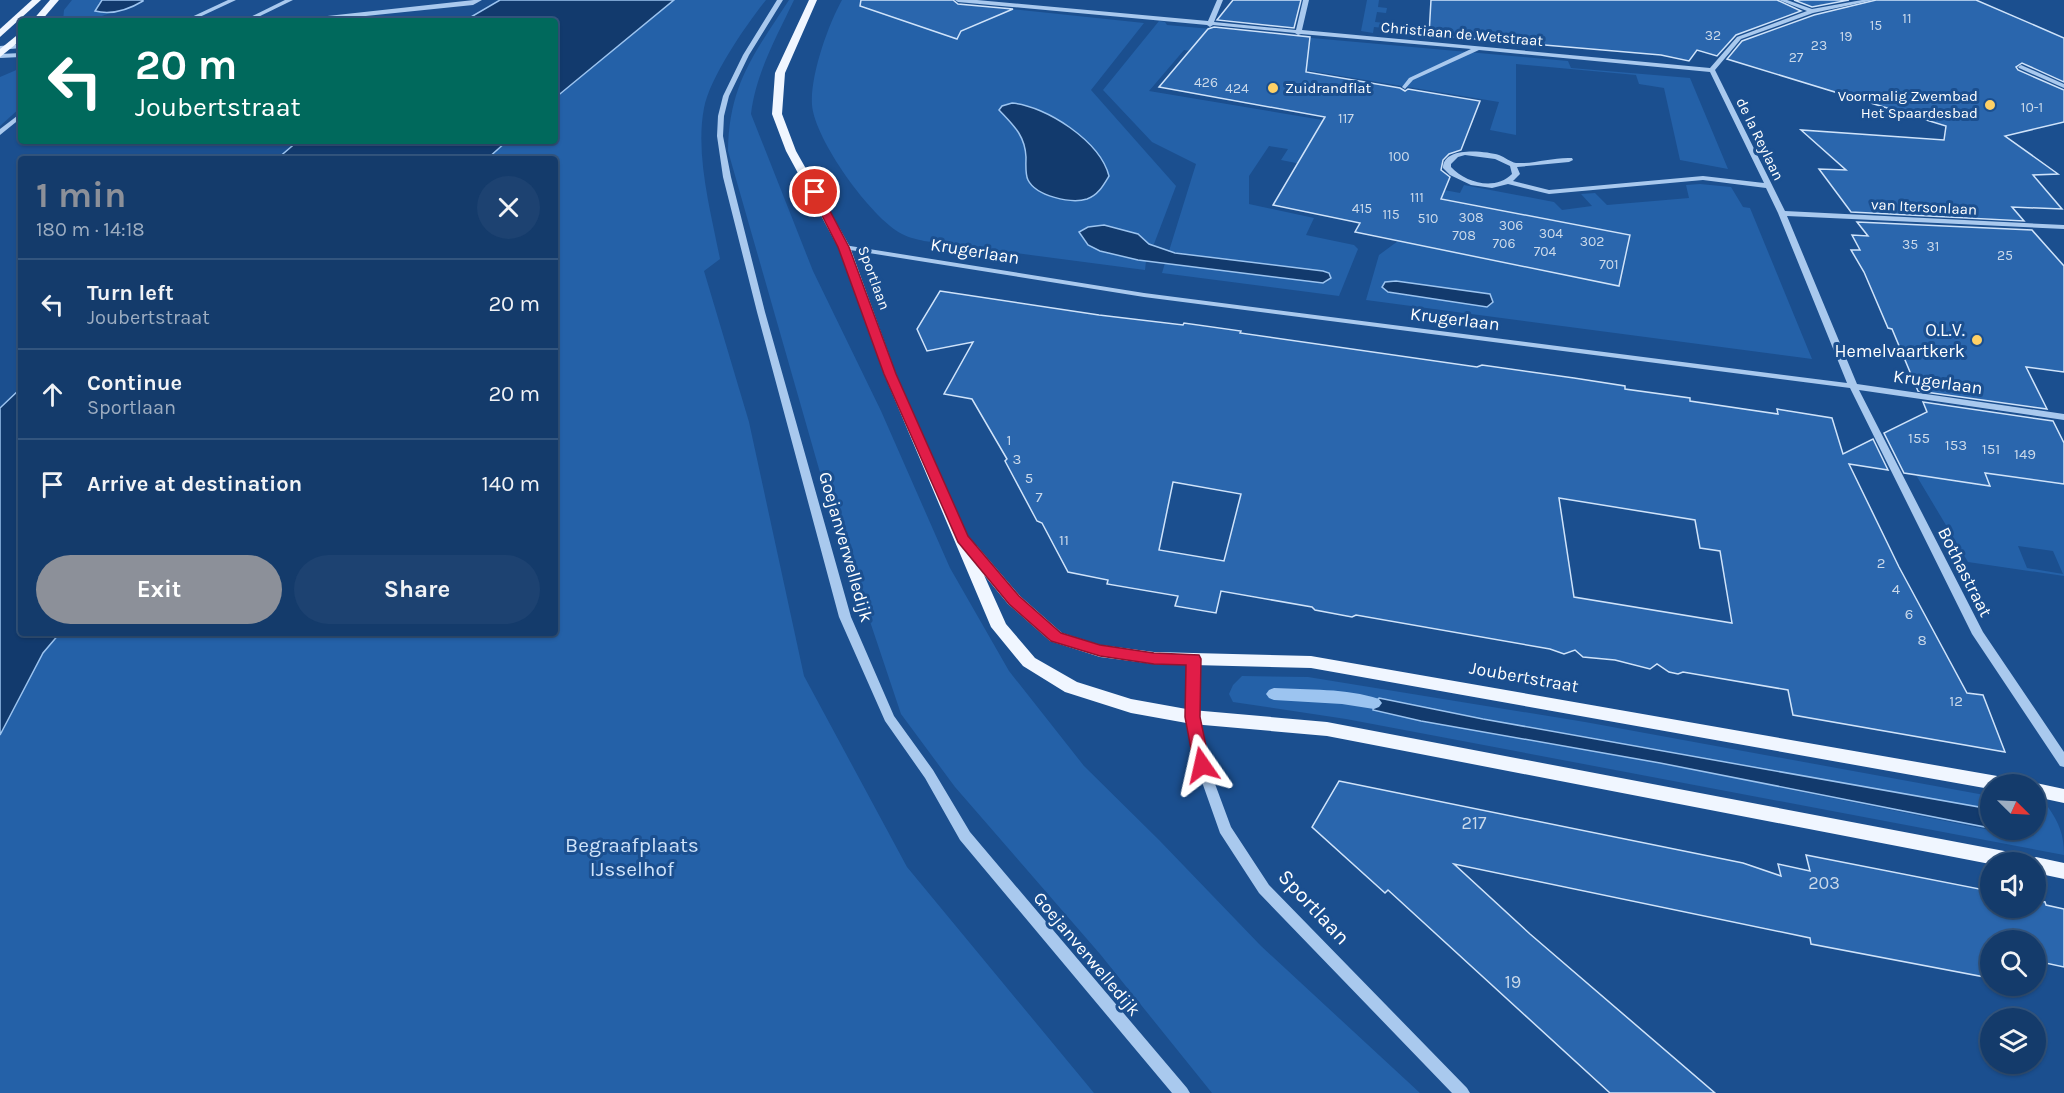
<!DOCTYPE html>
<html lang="en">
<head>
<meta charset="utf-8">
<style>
	body { margin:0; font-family:Karla,sans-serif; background:#1d4271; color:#f1f3f6; height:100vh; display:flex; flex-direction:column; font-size:22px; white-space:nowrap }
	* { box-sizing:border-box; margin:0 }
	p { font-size:20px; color:#9dadc1 }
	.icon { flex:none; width:33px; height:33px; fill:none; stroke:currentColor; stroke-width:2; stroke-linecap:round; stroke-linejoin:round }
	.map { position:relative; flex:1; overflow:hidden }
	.details { position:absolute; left:18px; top:156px; width:540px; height:480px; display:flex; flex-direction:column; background:#143b6b; border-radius:6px; box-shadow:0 2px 4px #0004,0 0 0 2px #33557e }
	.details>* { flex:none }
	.hud { position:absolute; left:18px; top:18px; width:540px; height:126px; border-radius:6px; box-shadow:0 2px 4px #0004,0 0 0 2px #33557e; background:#00695c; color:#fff; overflow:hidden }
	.needle { width:39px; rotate:114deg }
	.fabs { position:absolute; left:1980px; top:774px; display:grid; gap:12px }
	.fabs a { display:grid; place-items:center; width:66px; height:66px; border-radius:50%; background:#143b6b; box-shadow:0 2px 4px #0004,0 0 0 2px #33557e; font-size:30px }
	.pin { position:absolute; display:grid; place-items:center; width:51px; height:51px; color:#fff; margin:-26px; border:3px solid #fff; border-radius:50%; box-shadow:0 2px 6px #0007 }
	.me { position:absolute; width:66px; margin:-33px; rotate:349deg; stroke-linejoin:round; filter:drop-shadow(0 0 4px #0008) }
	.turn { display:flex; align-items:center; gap:21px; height:126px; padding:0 18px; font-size:27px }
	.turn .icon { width:78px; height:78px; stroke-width:2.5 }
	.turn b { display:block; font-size:42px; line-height:51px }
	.round { display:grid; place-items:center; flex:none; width:63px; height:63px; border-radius:32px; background:#1d4271 }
	.summary { display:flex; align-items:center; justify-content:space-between; height:102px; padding:0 18px }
	h1 { font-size:36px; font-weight:700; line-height:45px; color:#8c9099 }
	.primary-button { display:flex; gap:12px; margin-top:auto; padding:12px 18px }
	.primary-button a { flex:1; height:69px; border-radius:36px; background:#8c9099; color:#fff; font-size:24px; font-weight:700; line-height:69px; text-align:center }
	.primary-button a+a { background:#1d4271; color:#f1f3f6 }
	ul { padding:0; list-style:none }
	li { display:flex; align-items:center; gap:18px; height:90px; padding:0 18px; border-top:2px solid #33557e }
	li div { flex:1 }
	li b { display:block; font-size:22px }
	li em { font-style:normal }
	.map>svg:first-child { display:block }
</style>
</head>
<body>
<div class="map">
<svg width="2064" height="1093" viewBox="0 0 2064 1093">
	<rect width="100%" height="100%" fill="#1b4f8f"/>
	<g fill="#2461a8" fill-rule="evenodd">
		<polygon points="72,0 102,0 98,4 102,13 110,13 91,20 94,21 63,21 64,10"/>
		<path d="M674,0h92c-20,25 -56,77 -62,108 -9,47 7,104 16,151l-16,12 45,151 55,254 103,191 187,226h-1094v-358l43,-82 17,-20h495v-474h-68l20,-18h48v-43z"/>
		<path d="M789,0h5c-18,38 -38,73 -43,114l62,157 68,140 69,157 59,103 75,95 75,74 102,106 159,147h-208l-112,-139 -145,-167 -54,-73 -82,-245 -91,-318c1,-67 26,-97 61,-151z"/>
		<path d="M842,0h83l219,23 -53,67 85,96 -22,58h-5l-11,-10 -34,-9 30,32 12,4 -1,9 -221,-29c-7,-2 -15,-3 -22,-7 -31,-16 -87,-94 -90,-129 -2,-29 16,-80 30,-105z"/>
		<polygon points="1367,0 1379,0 1378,7 1387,8 1386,13 1377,12 1375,22 1385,23 1384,28 1374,27 1373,33 1361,31"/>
		<polygon points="1159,21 1165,22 1167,25 1568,61 1571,68 1690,78 1728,169 1680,160 1664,88 1639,84 1636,75 1516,64 1516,135 1490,130 1499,102 1184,50 1149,91 1352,125 1301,164 1281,160 1288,149 1269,146 1249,176 1249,204 1314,218 1306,235 1354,245 1358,249 1339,296 1162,273 1165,263 1323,283 1329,282 1169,251 1196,164 1152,142 1103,90"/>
		<polygon points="21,68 21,107 0,126 0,77"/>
		<polygon points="1700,184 1731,187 1743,207 1750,208 1812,359 1366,300 1379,255 1398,241 1620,286 1631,235 1423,195 1428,187 1460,193 1464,185 1554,202 1562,210 1592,206 1581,194 1595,193 1607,205 1689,198 1686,185"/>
		<path d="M1985,473l79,11v92l-96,-14 -52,-87 74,11zM2018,546l35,5 10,23 -36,-6z"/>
		<path d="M1242,676l66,1 277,45 405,74v13l-507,-90 -103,-21 -7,11 48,12 239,42 330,67 43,6 7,-13 -4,-3v-16l12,3c11,16 16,27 16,48l-718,-136 -113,-17 -4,-8 4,-9z"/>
	</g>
	<g fill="#123a6d" stroke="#9cc4f0" stroke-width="1.5">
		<path d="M102,0h41v1c-15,9 -32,14 -48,10z"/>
		<polygon points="500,0 674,0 555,98 555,21 464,21"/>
		<path d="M1012,103c34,3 88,38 97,73 -6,10 -11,19 -22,23 -16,5 -51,-3 -59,-19 -3,-6 -2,-16 -2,-23 -1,-22 -13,-32 -27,-47l3,-4z"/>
		<polygon points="298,141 507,141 487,159 277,159"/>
		<polygon points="1104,225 1138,234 1149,244 1175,253 1323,271 1329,273 1331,278 1323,283 1138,260 1100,251 1088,245 1079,232 1088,227"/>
		<polygon points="1396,281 1490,294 1493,302 1487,307 1388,292 1382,287 1385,282"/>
		<polygon points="21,388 21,633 60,633 43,653 0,735 0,408"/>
		<polygon points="1379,698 1483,719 1990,809 1990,828 1660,763 1421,721 1373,710 1374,703"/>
	</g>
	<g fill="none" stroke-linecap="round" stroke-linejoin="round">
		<path fill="#9cc4f0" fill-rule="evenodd" d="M1274,688c34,2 72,0 105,11l3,4 -3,4 -5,2 -32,-5 -68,-4 -5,-2 -3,-4 3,-4z"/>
	</g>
	<g fill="#2a66ad" stroke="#cfe3fa" stroke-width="1.5" fill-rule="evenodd">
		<polygon points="861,0 953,0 958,4 1013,9 961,31 957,39 860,6"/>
		<polygon points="1233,0 1301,0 1294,28 1217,20"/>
		<polygon points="1431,0 1777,0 1801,11 1736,35 1717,56 1697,50 1689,61 1661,55 1429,35"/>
		<polygon points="1794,0 1849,0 1812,7"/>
		<polygon points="1876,0 1976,0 2064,38 2064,82 2022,63 2016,67 2018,70 2064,90 2064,122 2005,136 2058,174 2033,175 2062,209 2012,207 2024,221 1851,212 1819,169 1846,170 1801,130 1944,140 1946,126 1727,59 1742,41 1814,15"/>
		<polygon points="1214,27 1310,37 1306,72 1400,88 1405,91 1408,89 1480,101 1461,150 1449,154 1443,160 1441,170 1450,177 1441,199 1630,235 1619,286 1355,232 1360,223 1273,205 1325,117 1159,87 1208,29"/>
		<polygon points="1857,222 2032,230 2064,266 2064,372 2026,367 2047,409 1918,391 1892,329 1888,328 1864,272 1851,250 1860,250 1852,235 1868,236"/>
		<path d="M940,291l159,24 84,10 1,-2 57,8 -1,2 237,34 5,-2 92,13 51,8v3l65,9v3l88,13 -1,-5 55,9 11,36 30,-15 15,31 -39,-6 50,103 68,126 16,2 22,57 -212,-37 -5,-25 -105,-18 -5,2 -9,-2 -12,-8 -7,5 -35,-9 -32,-3 -8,-7 -11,4 -14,-5 -194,-34 -4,2 -37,-7 -3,-3 -91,-16 -5,22 -41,-7 3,-10 -71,-12 1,-4 -40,-8 -26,-49 -5,-2 -32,-60 2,-2 -35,-60 -28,-5 29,-52 -46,9 -10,-22zM1173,482l68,12 -17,67 -65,-11zM1559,498l136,22 5,28 20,3 12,72 -158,-26z"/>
		<polygon points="1923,402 2053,421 2064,443 2064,484 1985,473 1990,486 1904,473 1884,433 1927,412"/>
		<polygon points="1339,781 1743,863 1781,876 1778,864 1810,871 1806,855 1990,891 1990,908 2036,908 2036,900 2045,902 2046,905 2064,909 2064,967 2036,961 2036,940 1990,940 1990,978 1811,944 1810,938 1454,864 1530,934 1715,1093 1610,1093 1388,890 1385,893 1312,827"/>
	</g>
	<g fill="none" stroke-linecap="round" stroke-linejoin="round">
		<g fill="#a9c9ee" fill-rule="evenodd">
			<polygon points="228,0 236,0 191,21 183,21"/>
			<polygon points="285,0 293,0 250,21 242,21"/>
			<polygon points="474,0 482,0 473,5 317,21 297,21 300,19"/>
			<polygon points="777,0 783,0 749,55 729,96 724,116 723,136 731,177 765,312 851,617 894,716 933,770 970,832 1187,1088 1190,1093 1172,1093 960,840 925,778 885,721 839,617 757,312 723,177 717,136 718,116 723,96 743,55"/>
			<path d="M955,0h22l231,21 9,-21h6l-9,22 82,8 7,-30h6l-7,30 408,38 27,-31 70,-26 -28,-11h8l25,9 50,-9h12l-61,13 -72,26 -26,31 70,141 279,14v4l-277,-13 70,168 207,30v6l-205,-30 124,242 81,120v15l-4,-1 -88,-132 -122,-246 -706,-91 -300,-48 -4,-2 4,-2 300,48 703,90 -69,-170 -12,-25 -63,-8 -154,14 -41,-10 -16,4 -21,-3 -21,-10 -7,-7c0,-22 42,-17 56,-13 6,2 11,7 17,8 18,1 37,-6 56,-5l1,2 -4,2 -52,5 3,7 -7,7 36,9 154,-14 61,7 -54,-111 -231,-22 -66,30 -8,9 -3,-2 7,-9 62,-29 -170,-15 -3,1 -3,-2 -82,-8 -3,2 -3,-2 -249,-23zM1465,155l30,4 15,7 2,8c-17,17 -46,9 -61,-7v-3l7,-7z"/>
			<polygon points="21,44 21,48 0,50 0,46"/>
			<polygon points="21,53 21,57 0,58 0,54"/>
			<polygon points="2021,65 2064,84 2064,88 2019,68 2018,67"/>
			<polygon points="21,113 21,118 0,135 0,129"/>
			<polygon points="1193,655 1197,656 1199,659 1198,717 1208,765 1231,827 1269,885 1467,1088 1470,1093 1452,1093 1259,893 1220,833 1196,765 1186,717 1187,659 1189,656"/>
		</g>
		<g fill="#f0f6ff" fill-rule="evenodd">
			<polygon points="32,0 41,0 0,37 0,29"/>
			<polygon points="50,0 59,0 41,21 32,21"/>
			<polygon points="809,0 817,0 785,73 782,114 796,151 850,247 896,374 971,545 977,546 1020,596 1062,633 1100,645 1154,652 1311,656 2003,777 2009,779 2012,784 1990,784 1990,789 1311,668 1154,664 1100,657 1050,641 1008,604 984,575 1006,624 1035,658 1077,682 1131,699 1192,710 1327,722 2020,854 2027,856 2029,860 2036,857 2064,863 2064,879 2036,873 2036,862 1990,862 1990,864 1327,736 1192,724 1131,713 1065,692 1023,666 991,627 884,374 838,247 786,151 772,114 775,73"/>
			<polygon points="21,32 21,40 0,57 0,49"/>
			<polygon points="2036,783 2064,789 2064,803 2036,797 2036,784 2030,784"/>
		</g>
	</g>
	<polygon fill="#e11d48" stroke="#92132f" stroke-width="1.5" points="812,190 820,192 849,247 896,374 968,536 1019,596 1061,633 1100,645 1154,653 1199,655 1201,659 1200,717 1210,765 1207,770 1202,772 1196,770 1194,765 1185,717 1186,665 1154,664 1100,656 1051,641 1009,604 958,542 884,374 838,247 810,192"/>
	<g fill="#ffd166" stroke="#1b4f8f" stroke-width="2">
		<circle cx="1273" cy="88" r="6"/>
		<circle cx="1990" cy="105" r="6"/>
		<circle cx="1977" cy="340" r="6"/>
	</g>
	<g text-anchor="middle" stroke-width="6" stroke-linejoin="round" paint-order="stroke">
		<g font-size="14" fill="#cad9ea">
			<text x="1907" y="23">11</text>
			<text x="1876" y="30">15</text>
			<text x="1713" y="40">32</text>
			<text x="1846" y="41">19</text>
			<text x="1819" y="50">23</text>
			<text x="1796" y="62">27</text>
			<text x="1206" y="87">426</text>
			<text x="1237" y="93">424</text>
			<text x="2032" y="112">10-1</text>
			<text x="1346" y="123">117</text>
			<text x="1399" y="161">100</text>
			<text x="1417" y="202">111</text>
			<text x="1362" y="213">415</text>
			<text x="1391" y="219">115</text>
			<text x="1471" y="222">308</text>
			<text x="1428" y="223">510</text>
			<text x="1511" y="230">306</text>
			<text x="1551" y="238">304</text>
			<text x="1464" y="240">708</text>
			<text x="1592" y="246">302</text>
			<text x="1504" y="248">706</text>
			<text x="1910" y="249">35</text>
			<text x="1933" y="251">31</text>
			<text x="1545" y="256">704</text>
			<text x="2005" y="260">25</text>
			<text x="1609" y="269">701</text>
		</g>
		<g font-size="15" fill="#fff" stroke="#1b4f8f">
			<text transform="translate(1462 34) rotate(5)" y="5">Christiaan de Wetstraat</text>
			<text transform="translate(1760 139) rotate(64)" y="5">de la Reylaan</text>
			<text transform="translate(1924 207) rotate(3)" y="5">van Itersonlaan</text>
			<text transform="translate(874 278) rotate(70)" y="5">Sportlaan</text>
		</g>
		<g font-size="15" fill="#fff" stroke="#1b4f8f" text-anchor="start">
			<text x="1285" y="93">Zuidrandflat</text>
			<text x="1978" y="101" text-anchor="end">Voormalig Zwembad<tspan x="1978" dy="17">Het Spaardesbad</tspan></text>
		</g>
		<g font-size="15" fill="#cad9ea">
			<text x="1919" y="443">155</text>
			<text x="1009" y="445">1</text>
			<text x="1956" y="450">153</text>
			<text x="1991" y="454">151</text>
			<text x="2025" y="459">149</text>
			<text x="1017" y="464">3</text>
			<text x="1029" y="483">5</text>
			<text x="1039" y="502">7</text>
			<text x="1064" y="545">11</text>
			<text x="1881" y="568">2</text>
			<text x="1896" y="594">4</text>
			<text x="1909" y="619">6</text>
			<text x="1922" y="645">8</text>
			<text x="1956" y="706">12</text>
		</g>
		<g font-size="18" fill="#fff" stroke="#1b4f8f">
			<text transform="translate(975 251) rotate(9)" y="6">Krugerlaan</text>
			<text transform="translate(1455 319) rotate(7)" y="6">Krugerlaan</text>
			<text transform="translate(1938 382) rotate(8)" y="6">Krugerlaan</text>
			<text transform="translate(846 547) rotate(74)" y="6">Goejanverwelledijk</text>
			<text transform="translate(1965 572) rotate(63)" y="6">Bothastraat</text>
			<text transform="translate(1524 677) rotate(10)" y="6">Joubertstraat</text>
			<text transform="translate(1087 954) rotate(50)" y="6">Goejanverwelledijk</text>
		</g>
		<g font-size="18" fill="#fff" stroke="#1b4f8f" text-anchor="end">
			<text x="1965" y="336">O.L.V.<tspan x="1965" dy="21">Hemelvaartkerk</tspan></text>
		</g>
		<g font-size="18" fill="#cad9ea">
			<text x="1474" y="829">217</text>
			<text x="1824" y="889">203</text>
			<text x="1513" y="988">19</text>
		</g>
		<g font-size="21" fill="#cfe3fa" stroke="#1b4f8f">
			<text x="632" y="852">Begraafplaats<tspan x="632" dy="24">IJsselhof</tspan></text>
		</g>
		<g font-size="21" fill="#fff" stroke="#1b4f8f">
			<text transform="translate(1314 907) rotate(47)" y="7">Sportlaan</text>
		</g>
	</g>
</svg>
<div class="fabs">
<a><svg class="needle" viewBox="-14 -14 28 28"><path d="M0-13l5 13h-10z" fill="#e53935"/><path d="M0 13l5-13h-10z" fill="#9dadc1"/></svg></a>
<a><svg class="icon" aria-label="sound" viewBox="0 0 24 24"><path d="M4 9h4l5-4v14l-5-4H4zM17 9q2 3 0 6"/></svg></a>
<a><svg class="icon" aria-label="search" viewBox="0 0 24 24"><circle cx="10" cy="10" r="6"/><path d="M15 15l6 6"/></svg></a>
<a><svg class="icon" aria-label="layers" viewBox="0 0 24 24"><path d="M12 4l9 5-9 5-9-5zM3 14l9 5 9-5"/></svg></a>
</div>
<div class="pin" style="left:815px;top:192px;background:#d93025"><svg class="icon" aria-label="arrive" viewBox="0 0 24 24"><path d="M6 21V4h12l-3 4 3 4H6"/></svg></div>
<svg class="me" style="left:1202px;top:765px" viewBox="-20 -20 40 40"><path d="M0-17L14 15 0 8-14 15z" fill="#e11d48" stroke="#fff" stroke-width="4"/></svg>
<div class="hud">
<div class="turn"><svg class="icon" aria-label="left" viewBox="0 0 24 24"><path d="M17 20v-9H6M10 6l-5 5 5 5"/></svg><div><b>20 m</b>Joubertstraat</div></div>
</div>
<section class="details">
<div class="summary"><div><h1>1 min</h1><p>180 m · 14:18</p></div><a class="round"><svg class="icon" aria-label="close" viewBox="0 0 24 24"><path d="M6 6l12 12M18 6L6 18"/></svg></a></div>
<ul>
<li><svg class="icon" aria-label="left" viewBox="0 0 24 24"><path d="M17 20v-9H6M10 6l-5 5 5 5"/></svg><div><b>Turn left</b><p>Joubertstraat</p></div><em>20 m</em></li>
<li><svg class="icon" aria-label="ahead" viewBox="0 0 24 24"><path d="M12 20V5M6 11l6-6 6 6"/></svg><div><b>Continue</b><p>Sportlaan</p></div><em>20 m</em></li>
<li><svg class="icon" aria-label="arrive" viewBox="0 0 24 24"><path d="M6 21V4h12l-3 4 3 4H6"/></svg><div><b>Arrive at destination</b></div><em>140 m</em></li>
</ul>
<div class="primary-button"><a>Exit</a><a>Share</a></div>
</section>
</div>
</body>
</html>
